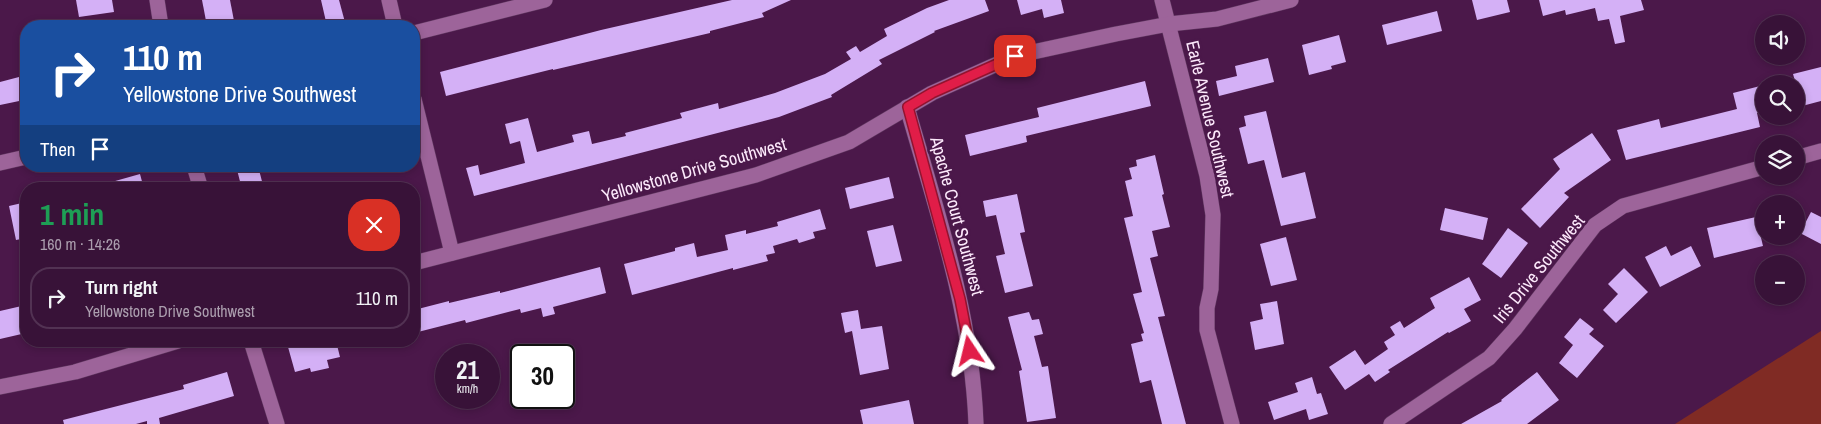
<!DOCTYPE html>
<html lang="en">
<head>
<meta charset="utf-8">
<style>
	body { margin:0; font-family:"Archivo Narrow",sans-serif; background:#3f1b40; color:#f1f3f6; height:100vh; display:flex; flex-direction:column; font-size:19px; white-space:nowrap }
	* { box-sizing:border-box; margin:0 }
	p { font-size:16px; color:#ab9eae }
	.icon { flex:none; width:28px; height:28px; fill:none; stroke:currentColor; stroke-width:2; stroke-linecap:round; stroke-linejoin:round }
	.map { position:relative; flex:1; overflow:hidden }
	.sheet { position:absolute; left:20px; top:182px; width:400px; height:165px; display:flex; flex-direction:column; background:#381238; border-radius:20px; box-shadow:0 2px 8px #0003,0 0 0 1px #523253 }
	.sheet>* { flex:none }
	.guide { position:absolute; left:20px; top:20px; width:400px; height:152px; border-radius:20px; box-shadow:0 2px 8px #0003,0 0 0 1px #523253; background:#1a4fa0; color:#fff; overflow:hidden }
	.tools { position:absolute; left:1755px; top:15px; display:grid; gap:10px }
	.tools a { display:grid; place-items:center; width:50px; height:50px; border-radius:50%; background:#381238; box-shadow:0 2px 8px #0003,0 0 0 1px #523253; font-size:25px }
	.speed { position:absolute; left:435px; top:344px; display:flex; gap:10px; font-size:25px; font-weight:700; text-align:center }
	.speed>* { display:grid; place-content:center; width:65px; height:65px; border-radius:50%; background:#381238; box-shadow:0 2px 8px #0003,0 0 0 1px #523253; line-height:1 }
	.speed small { font-size:12px; font-weight:400 }
	.speed .limit { border:2px solid #111; border-radius:8px; background:#fff; color:#111 }
	.pin { position:absolute; display:grid; place-items:center; width:42px; height:42px; color:#fff; margin:-21px; border-radius:10px; box-shadow:0 2px 8px #0006 }
	.me { position:absolute; width:55px; margin:-28px; rotate:350deg; stroke-linejoin:round; filter:drop-shadow(0 0 4px #0008) }
	.turn { display:flex; align-items:center; gap:18px; height:105px; padding:0 20px; font-size:22px }
	.turn .icon { width:65px; height:65px; stroke-width:2.5 }
	.turn b { display:block; font-size:35px; line-height:42px }
	.then { display:flex; align-items:center; height:48px; padding:0 20px; background:#0003; gap:10px; font-size:19px }
	.round { display:grid; place-items:center; flex:none; width:52px; height:52px; border-radius:20px; background:#3f1b40 }
	.summary { display:flex; align-items:center; justify-content:space-between; height:85px; padding:0 20px }
	h1 { font-size:30px; font-weight:800; line-height:38px; color:#1e9e55 }
	ul { padding:0; list-style:none }
	li { display:flex; align-items:center; gap:15px; height:62px; margin:0 10px 8px; padding:0 10px; border:2px solid #523253; border-radius:20px }
	li div { flex:1 }
	li b { display:block; font-size:19px }
	li em { font-style:normal }
	.map>svg:first-child { display:block }
</style>
</head>
<body>
<div class="map">
<svg width="1821" height="424" viewBox="0 0 1821 424">
	<rect width="100%" height="100%" fill="#4b184a"/>
	<polygon fill="#802b24" points="1821,331 1821,424 1675,424"/>
	<g fill="#d4b0f6">
		<polygon points="76,0 112,0 114,12 79,17"/>
		<polygon points="202,0 230,0 235,26 207,26"/>
		<polygon points="321,0 339,0 346,26 327,26"/>
		<polygon points="732,0 791,0 762,13 764,17 710,31 710,33 553,70 553,69 446,96 440,72 601,30"/>
		<polygon points="949,0 985,0 989,11 934,31 935,32 879,60 882,64 831,95 832,97 779,117 474,196 466,168 478,165 480,175 525,163 520,141 510,144 505,124 528,118 537,152 574,142 572,135 589,131 592,144 626,136 625,133 682,118 680,113 718,103 719,109 775,93 825,74 851,59 846,52 856,46 860,52 887,36 884,29 927,8"/>
		<polygon points="1017,0 1061,0 1064,13 1044,18 1042,9 1021,15"/>
		<polygon points="1472,0 1507,0 1510,12 1477,20"/>
		<polygon points="1539,0 1641,0 1644,10 1620,16 1625,42 1615,44 1609,19 1598,21 1595,8 1566,15 1565,10 1543,16"/>
		<polygon points="1437,11 1442,31 1387,45 1382,25"/>
		<polygon points="1339,35 1346,62 1331,66 1332,69 1309,75 1302,45"/>
		<polygon points="1268,58 1274,82 1219,96 1216,81 1237,76 1235,66"/>
		<polygon points="1821,67 1821,101 1802,106 1793,74"/>
		<polygon points="19,77 24,100 0,105 0,82"/>
		<polygon points="1145,81 1151,106 1026,136 1027,142 970,156 965,135 1039,117 1037,108"/>
		<polygon points="1764,85 1764,112 1757,113 1760,127 1626,160 1617,130 1659,119 1661,128 1737,109 1733,93"/>
		<polygon points="1266,111 1282,178 1305,172 1316,218 1281,226 1264,160 1248,164 1239,128 1246,126 1244,116"/>
		<polygon points="1592,133 1611,160 1564,193 1569,197 1540,228 1521,209 1560,169 1553,159"/>
		<polygon points="1155,155 1164,194 1162,195 1170,227 1152,231 1158,256 1150,258 1165,316 1158,317 1186,424 1162,424 1151,380 1140,383 1131,344 1143,341 1141,334 1144,333 1133,294 1142,292 1124,218 1133,216 1125,181 1132,179 1129,168 1137,166 1136,160"/>
		<polygon points="236,166 258,166 264,189 242,189"/>
		<polygon points="140,174 144,189 101,189 101,185"/>
		<polygon points="889,177 894,198 850,209 845,188"/>
		<polygon points="1017,194 1025,232 1020,233 1033,286 1005,293 996,256 1005,254 996,215 986,217 983,201"/>
		<polygon points="22,203 24,215 26,215 26,238 16,240 9,206"/>
		<polygon points="1445,208 1488,218 1483,240 1440,230"/>
		<polygon points="820,209 826,229 813,232 815,238 799,243 797,239 773,246 775,253 766,255 768,261 733,270 733,268 632,295 624,264 675,251 675,248 694,243 697,257 728,250 725,235 746,230 746,234 778,226 777,222"/>
		<polygon points="1811,212 1821,217 1821,244 1800,233"/>
		<polygon points="1756,217 1763,246 1714,258 1707,228"/>
		<polygon points="893,225 902,261 876,267 867,231"/>
		<polygon points="1508,228 1528,243 1501,278 1482,264"/>
		<polygon points="1286,237 1297,280 1271,286 1260,244"/>
		<polygon points="1666,246 1671,256 1691,246 1701,266 1660,287 1645,257"/>
		<polygon points="600,267 606,293 553,307 555,314 543,317 541,308 521,313 520,309 466,323 465,320 414,333 414,310 449,301 449,303 500,291 500,293"/>
		<polygon points="1624,268 1648,292 1616,323 1603,310 1618,294 1608,284"/>
		<polygon points="1469,277 1481,300 1464,309 1471,321 1449,333 1448,332 1388,370 1390,372 1375,382 1369,374 1345,390 1329,367 1355,350 1365,365 1388,349 1384,342 1395,335 1390,327 1400,321 1404,328 1435,308 1430,298"/>
		<polygon points="1277,301 1284,344 1255,350 1250,322 1263,319 1260,304"/>
		<polygon points="26,305 26,333 0,339 0,311"/>
		<polygon points="858,310 861,329 882,326 889,369 860,375 852,331 845,333 841,313"/>
		<polygon points="1029,312 1032,320 1039,319 1043,334 1034,336 1042,367 1048,366 1056,418 1027,422 1019,371 1022,370 1008,317"/>
		<polygon points="1580,318 1594,329 1589,334 1604,346 1577,378 1559,363 1573,345 1564,337"/>
		<polygon points="309,341 336,341 340,357 327,360 329,368 311,372 310,368 295,372 288,347"/>
		<polygon points="227,372 234,396 159,418 160,424 147,424 147,421 136,424 64,424 63,420 184,389 183,385"/>
		<polygon points="1537,372 1559,400 1527,424 1461,424 1502,401 1501,400"/>
		<polygon points="1312,377 1317,394 1321,393 1328,414 1309,420 1306,409 1274,420 1268,402 1298,392 1295,383"/>
		<polygon points="909,400 914,424 863,424 860,410"/>
	</g>
	<g fill="none" stroke-linecap="round" stroke-linejoin="round">
		<g stroke="#603860" stroke-width="16">
			<g id="street">
				<polyline points="157,0 161,26"/>
				<polyline points="389,0 395,26"/>
				<polyline points="1162,0 1207,176 1213,215 1211,289 1207,308 1207,330 1232,424"/>
				<polyline points="414,33 545,0"/>
				<polyline points="414,99 452,253"/>
				<path d="M907,107c30,105 65,207 69,317"/>
				<polyline points="1796,158 1821,151"/>
				<polyline points="0,163 26,157"/>
				<polyline points="194,166 201,189"/>
				<polyline points="414,263 756,175 849,142 932,93 1015,56 1116,34 1169,24 1217,19 1291,0"/>
				<polyline points="251,341 277,424"/>
				<polyline points="0,387 75,372 178,341"/>
				<polyline points="1391,424 1489,358 1515,329 1595,225 1623,206 1764,167"/>
			</g>
		</g>
		<use href="#street" stroke="#9d649a" stroke-width="15"/>
	</g>
	<g fill="none" stroke-linecap="round" stroke-linejoin="round">
		<g stroke="#92132f" stroke-width="12">
			<polyline id="route" points="970,351 960,299 908,107 932,93 1015,56"/>
		</g>
		<use href="#route" stroke="#e11d48" stroke-width="9"/>
	</g>
	<g text-anchor="middle" stroke-width="5" stroke-linejoin="round" paint-order="stroke">
		<g font-size="18" fill="#fce9fb" stroke="#4b184a">
			<text transform="translate(1210 119) rotate(77)" y="6">Earle Avenue Southwest</text>
			<text transform="translate(694 170) rotate(-16)" y="6">Yellowstone Drive Southwest</text>
			<text transform="translate(957 216) rotate(75)" y="6">Apache Court Southwest</text>
			<text transform="translate(1539 269) rotate(-51)" y="6">Iris Drive Southwest</text>
		</g>
	</g>
</svg>
<div class="tools">
<a><svg class="icon" aria-label="sound" viewBox="0 0 24 24"><path d="M4 9h4l5-4v14l-5-4H4zM17 9q2 3 0 6"/></svg></a>
<a><svg class="icon" aria-label="search" viewBox="0 0 24 24"><circle cx="10" cy="10" r="6"/><path d="M15 15l6 6"/></svg></a>
<a><svg class="icon" aria-label="layers" viewBox="0 0 24 24"><path d="M12 4l9 5-9 5-9-5zM3 14l9 5 9-5"/></svg></a>
<a>+</a>
<a>−</a>
</div>
<div class="speed"><div>21<small>km/h</small></div><div class="limit">30</div></div>
<div class="pin" style="left:1015px;top:56px;background:#d93025"><svg class="icon" aria-label="arrive" viewBox="0 0 24 24"><path d="M6 21V4h12l-3 4 3 4H6"/></svg></div>
<svg class="me" style="left:970px;top:351px" viewBox="-20 -20 40 40"><path d="M0-17L14 15 0 8-14 15z" fill="#e11d48" stroke="#fff" stroke-width="4"/></svg>
<div class="guide">
<div class="turn"><svg class="icon" aria-label="right" viewBox="0 0 24 24"><path d="M7 20v-9h11M14 6l5 5-5 5"/></svg><div><b>110 m</b>Yellowstone Drive Southwest</div></div>
<div class="then">Then<svg class="icon" aria-label="arrive" viewBox="0 0 24 24"><path d="M6 21V4h12l-3 4 3 4H6"/></svg></div>
</div>
<section class="sheet">
<div class="summary"><div><h1>1 min</h1><p>160 m · 14:26</p></div><a class="round" style="background:#d93025;color:#fff"><svg class="icon" aria-label="close" viewBox="0 0 24 24"><path d="M6 6l12 12M18 6L6 18"/></svg></a></div>
<ul>
<li><svg class="icon" aria-label="right" viewBox="0 0 24 24"><path d="M7 20v-9h11M14 6l5 5-5 5"/></svg><div><b>Turn right</b><p>Yellowstone Drive Southwest</p></div><em>110 m</em></li>
</ul>
</section>
</div>
</body>
</html>
